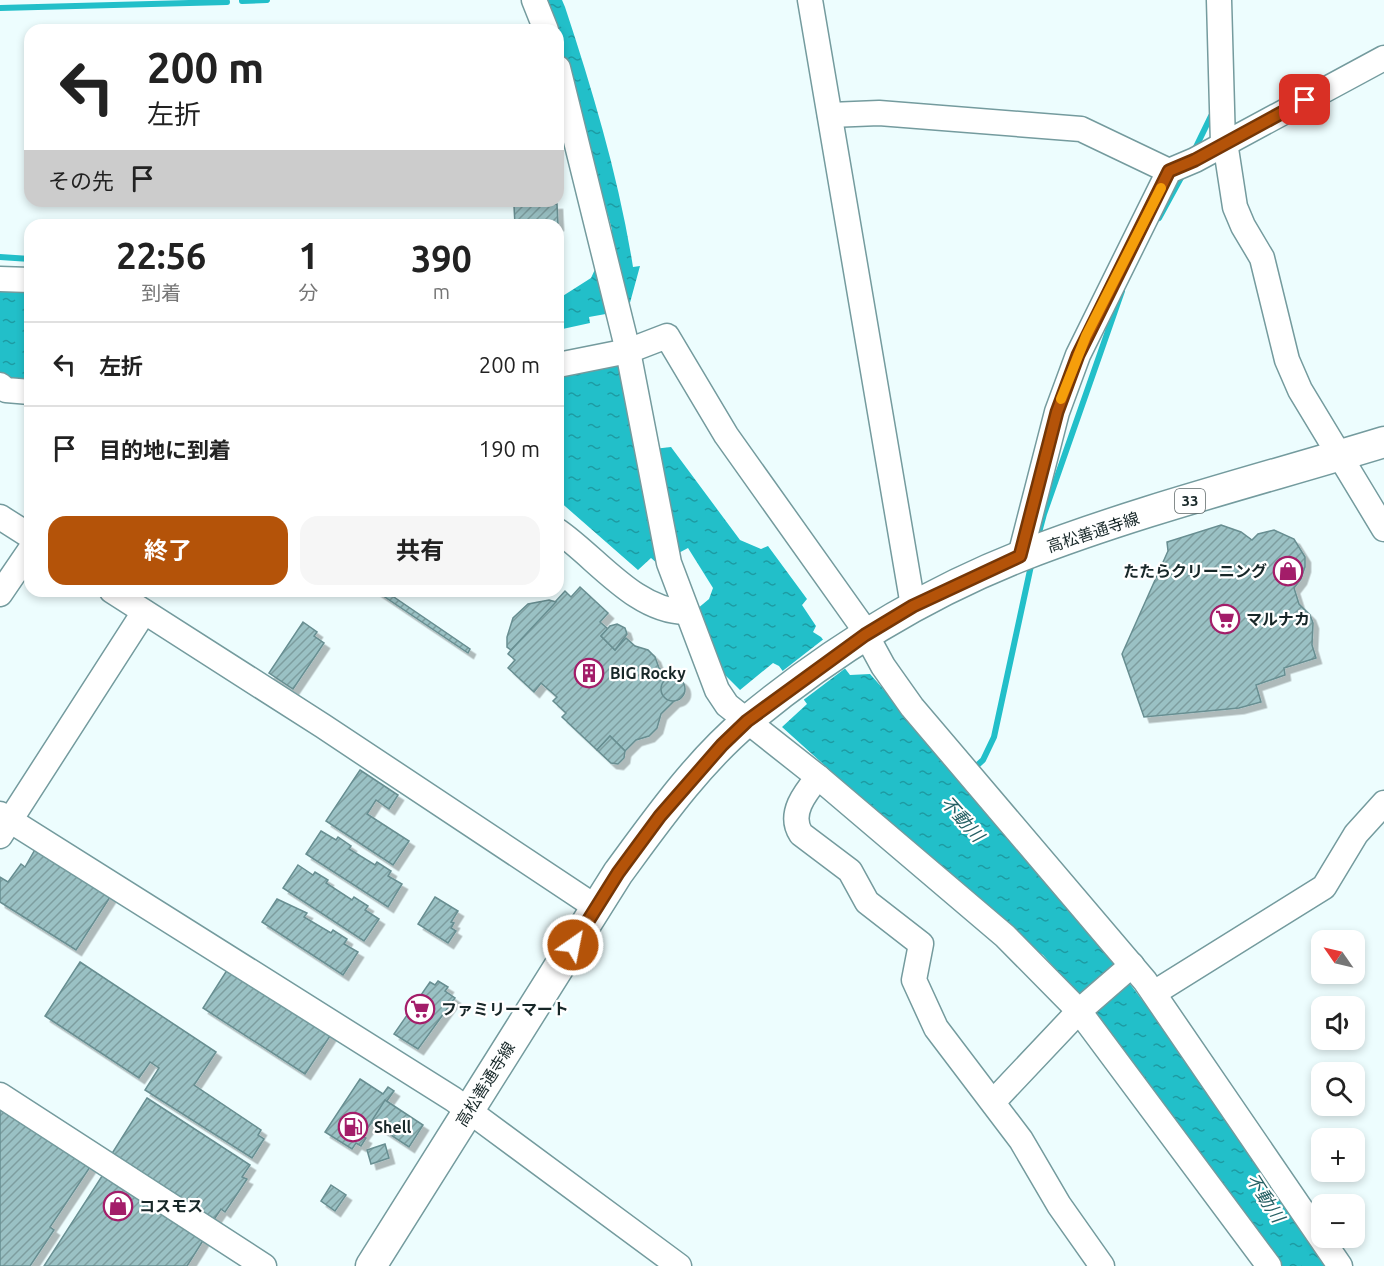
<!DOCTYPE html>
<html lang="ja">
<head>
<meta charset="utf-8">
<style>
	body { margin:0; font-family:Ubuntu,"Noto Sans JP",sans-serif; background:#f6f6f6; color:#222; height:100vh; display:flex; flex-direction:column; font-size:22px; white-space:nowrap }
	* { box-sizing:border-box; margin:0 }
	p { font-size:20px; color:#767676 }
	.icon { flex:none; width:33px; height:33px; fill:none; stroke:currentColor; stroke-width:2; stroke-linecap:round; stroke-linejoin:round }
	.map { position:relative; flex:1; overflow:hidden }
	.sheet { position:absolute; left:24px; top:219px; width:540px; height:378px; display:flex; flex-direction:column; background:#fff; border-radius:18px; box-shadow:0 3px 9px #0003 }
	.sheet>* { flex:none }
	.guide { position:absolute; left:24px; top:24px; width:540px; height:183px; border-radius:18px; box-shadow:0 3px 9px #0003; background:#fff; color:#222; overflow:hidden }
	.needle { width:39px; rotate:304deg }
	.fabs { position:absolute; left:1311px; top:930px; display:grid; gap:12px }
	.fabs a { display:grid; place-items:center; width:54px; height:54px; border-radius:12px; background:#fff; box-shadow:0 3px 9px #0003; font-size:30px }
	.pin { position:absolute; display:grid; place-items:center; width:51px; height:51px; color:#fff; margin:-26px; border-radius:12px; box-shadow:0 3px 9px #0006 }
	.me { position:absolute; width:66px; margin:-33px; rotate:33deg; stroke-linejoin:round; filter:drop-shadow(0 0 4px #0008) }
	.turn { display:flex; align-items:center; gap:21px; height:126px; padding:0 24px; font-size:27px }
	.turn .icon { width:78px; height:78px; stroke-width:2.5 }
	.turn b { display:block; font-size:42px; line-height:51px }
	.then { display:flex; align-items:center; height:57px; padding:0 24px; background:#0003; gap:12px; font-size:22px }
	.eta { display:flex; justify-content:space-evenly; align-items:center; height:102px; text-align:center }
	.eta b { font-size:36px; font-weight:700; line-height:42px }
	.button { display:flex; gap:12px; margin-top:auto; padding:12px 24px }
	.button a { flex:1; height:69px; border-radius:18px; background:#b45309; color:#fff; font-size:24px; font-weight:700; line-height:69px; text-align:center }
	.button a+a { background:#f6f6f6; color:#222 }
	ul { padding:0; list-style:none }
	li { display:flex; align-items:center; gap:18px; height:84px; padding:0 24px; border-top:2px solid #e0e0e0 }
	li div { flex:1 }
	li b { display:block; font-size:22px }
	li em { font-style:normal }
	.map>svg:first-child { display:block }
</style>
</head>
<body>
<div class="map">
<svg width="1384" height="1266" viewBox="0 0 1384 1266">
	<defs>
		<pattern id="water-ripples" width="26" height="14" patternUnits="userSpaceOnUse" patternTransform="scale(1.5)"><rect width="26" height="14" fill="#22bfc9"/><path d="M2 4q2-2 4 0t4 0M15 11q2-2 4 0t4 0" fill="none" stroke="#1d9ba3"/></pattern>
		<pattern id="building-hatch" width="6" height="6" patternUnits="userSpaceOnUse" patternTransform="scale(1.5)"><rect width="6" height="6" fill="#9ac1c4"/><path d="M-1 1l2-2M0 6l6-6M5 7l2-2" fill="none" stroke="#7d9d9f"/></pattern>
		<filter id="shadow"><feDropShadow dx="5.5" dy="5.5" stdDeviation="0" flood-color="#0004"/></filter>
	</defs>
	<rect width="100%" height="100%" fill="#edfdfe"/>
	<g fill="url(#water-ripples)">
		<path d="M548,0h14l3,7c28,85 54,171 68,260l7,-1 -12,44 -39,7 1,6 -32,7v-31l33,-21 6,-13 15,-14v-21z"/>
		<polygon points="0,289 30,291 30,380 0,377"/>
		<path d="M619,365l17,86 35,-4 69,93 21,9 7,-3 39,53 -5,6 14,21 -3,6 8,5 29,38 20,-1c95,107 190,216 276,331 63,84 120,174 180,261h-44l-173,-232 -3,-8 -63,-71 -31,-21 -230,-207 25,-23 -28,-38 -6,-3 -33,27 -20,-20 -23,-61 12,-10 4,-11 -25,-40 -30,16 -7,-6 -13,12 -80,-70v-128z"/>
	</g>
	<polygon fill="#edfdfe" points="825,638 847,667 802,701 780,673"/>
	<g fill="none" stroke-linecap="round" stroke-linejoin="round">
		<g stroke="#22bfc9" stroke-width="6">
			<polyline points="242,1 267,0"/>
			<polyline points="0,8 227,2"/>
			<polyline points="1194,151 1211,116"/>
			<polyline points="1159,218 1183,174"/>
			<polyline points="0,257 30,259"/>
			<polyline points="1037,540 1044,514 1122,291"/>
			<polyline points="972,770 983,760 994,737 1032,561"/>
		</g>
	</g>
	<g fill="url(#building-hatch)" stroke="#678e91" stroke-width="1.5" filter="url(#shadow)">
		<polygon points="557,204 558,225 515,225 514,206"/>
		<polygon points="1221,525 1241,532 1252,540 1258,534 1274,530 1294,539 1305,557 1305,567 1301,579 1294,588 1299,604 1310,615 1313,623 1312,645 1316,658 1284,668 1285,675 1256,685 1261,702 1239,708 1144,717 1122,654 1168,551 1167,542"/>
		<polygon points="580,587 608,613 600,622 608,629 601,636 615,650 626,638 635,646 648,650 655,657 659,668 670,678 663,683 662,692 667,699 674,701 661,714 657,728 649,736 636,740 625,751 610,736 597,750 562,717 566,713 553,701 557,697 541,683 534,692 508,668 515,660 508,654 511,650 565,591 571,597"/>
		<polygon points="376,591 385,591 470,649 468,653"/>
		<polygon points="549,600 556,602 511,650 507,647 507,637 513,618 528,604"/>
		<polygon points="303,622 317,632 314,636 324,643 293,689 269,673"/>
		<polygon points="617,624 625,628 627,634 615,650 601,636 610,626"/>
		<circle cx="673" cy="689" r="12"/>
		<polygon points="610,736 625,751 624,758 618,764 611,763 597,750"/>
		<polygon points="360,770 398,795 389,809 376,800 367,814 409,841 393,865 326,821"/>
		<polygon points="321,831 336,840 338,837 351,846 349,849 375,865 377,862 391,871 388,876 402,884 388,907 306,854"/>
		<polygon points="37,846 112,894 76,950 0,902 0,877 8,882 21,864 25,867"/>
		<polygon points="298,865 313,875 315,872 328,880 326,883 352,900 354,897 368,906 365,910 379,919 364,941 283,888"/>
		<polygon points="435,897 458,911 451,922 454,923 451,928 456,931 448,943 418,924"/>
		<polygon points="277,899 307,913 304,917 331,933 333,930 347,939 344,944 358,952 343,975 262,922"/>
		<polygon points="80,962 216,1052 194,1085 261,1130 258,1135 264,1139 252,1158 145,1090 159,1068 150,1062 139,1078 45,1016"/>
		<polygon points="229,967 332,1033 305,1074 203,1008"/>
		<polygon points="438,981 448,987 445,991 455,998 418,1049 394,1034 430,982 435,985"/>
		<polygon points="360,1079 383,1094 388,1087 394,1091 362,1136 366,1138 361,1146 356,1143 352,1149 325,1132"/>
		<polygon points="147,1098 250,1165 242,1177 247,1179 225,1212 221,1209 213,1221 111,1155"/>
		<polygon points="385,1100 423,1125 409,1147 371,1122"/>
		<polygon points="0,1106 90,1167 50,1227 54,1230 30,1266 0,1266"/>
		<polygon points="385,1144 389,1158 371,1164 367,1150"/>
		<polygon points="104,1173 204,1239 187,1266 44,1266"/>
		<polygon points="331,1185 346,1195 335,1211 321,1201"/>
	</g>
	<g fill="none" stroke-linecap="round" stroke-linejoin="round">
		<g stroke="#749b9e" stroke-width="27">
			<g id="minor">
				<polyline points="534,0 546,30"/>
				<polyline points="810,0 913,606"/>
				<polyline points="1219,0 1223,144"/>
				<path d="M558,68l70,283 41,212 48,127 10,15 91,72c-13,16 -30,37 -17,57l49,37 17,31 54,42 -7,36 22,48 85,112 38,65 43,61"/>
				<polyline points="830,115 879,113 1081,129 1169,171"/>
				<polyline points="1225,142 1235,207 1243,226 1262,258 1287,360 1300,390 1384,529"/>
				<polyline points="0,279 30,280"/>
				<polyline points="558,365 628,351 667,336 726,435 859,622 883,666 912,707 1145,981 1340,1266"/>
				<polyline points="0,385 6,390 30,392"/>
				<polyline points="0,517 30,536"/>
				<path d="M558,531c39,27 77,80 127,81"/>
				<polyline points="1020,556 1057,412 1078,355 1169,171 1195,160 1384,58"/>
				<polyline points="112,591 323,726 597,908"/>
				<polyline points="0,594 30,550"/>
				<polyline points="818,777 1005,936 1079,1011 1269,1266"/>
				<polyline points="0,814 453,1099 679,1266"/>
				<polyline points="0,836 144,612"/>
				<polyline points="1154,993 1324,887 1356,834 1384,803"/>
				<polyline points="0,1095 264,1266"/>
				<polyline points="994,1101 1079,1011 1132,965"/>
			</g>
		</g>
		<g stroke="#749b9e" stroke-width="33">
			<path id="major" d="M371,1266l247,-393c39,-53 79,-110 129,-152 82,-68 175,-126 274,-165 118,-46 242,-77 363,-114"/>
		</g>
		<use href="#minor" stroke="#fff" stroke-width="24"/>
		<use href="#major" stroke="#fff" stroke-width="30"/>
	</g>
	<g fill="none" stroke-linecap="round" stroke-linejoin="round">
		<g stroke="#753606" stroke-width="15">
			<polyline id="route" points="573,945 618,873 660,816 722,745 747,721 865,635 913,606 1020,556 1057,412 1078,355 1169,171 1195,160 1305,100"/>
		</g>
		<use href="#route" stroke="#b45309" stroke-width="10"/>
		<polyline stroke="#f59e0b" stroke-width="10" points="1061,399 1086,336 1161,188"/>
	</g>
	<defs>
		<g id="shop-ring" transform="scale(1.5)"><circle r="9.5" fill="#fff" stroke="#a31d69" stroke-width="1.5"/><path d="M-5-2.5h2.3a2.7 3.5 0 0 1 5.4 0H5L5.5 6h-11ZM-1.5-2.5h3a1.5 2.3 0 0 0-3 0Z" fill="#a31d69"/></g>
		<g id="supermarket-ring" transform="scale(1.5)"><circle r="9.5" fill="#fff" stroke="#a31d69" stroke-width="1.5"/><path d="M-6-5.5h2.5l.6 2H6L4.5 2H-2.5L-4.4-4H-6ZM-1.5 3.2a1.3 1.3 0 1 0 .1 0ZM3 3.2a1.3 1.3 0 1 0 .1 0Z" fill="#a31d69"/></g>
		<g id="building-ring" transform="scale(1.5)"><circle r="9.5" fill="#fff" stroke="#a31d69" stroke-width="1.5"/><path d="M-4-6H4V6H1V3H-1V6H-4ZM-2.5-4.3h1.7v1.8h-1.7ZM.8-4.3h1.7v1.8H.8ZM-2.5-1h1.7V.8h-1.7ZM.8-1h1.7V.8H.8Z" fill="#a31d69"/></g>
		<g id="fuel-ring" transform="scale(1.5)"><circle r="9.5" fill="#fff" stroke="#a31d69" stroke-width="1.5"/><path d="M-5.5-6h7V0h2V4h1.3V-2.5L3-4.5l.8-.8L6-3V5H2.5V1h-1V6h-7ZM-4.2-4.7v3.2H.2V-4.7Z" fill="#a31d69"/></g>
	</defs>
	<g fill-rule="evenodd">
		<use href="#shop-ring" x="1288" y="571"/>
		<use href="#supermarket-ring" x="1225" y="619"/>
		<use href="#building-ring" x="589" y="673"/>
		<use href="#supermarket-ring" x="420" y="1009"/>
		<use href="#fuel-ring" x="353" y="1127"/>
		<use href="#shop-ring" x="118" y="1206"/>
	</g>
	<g text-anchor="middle" stroke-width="4.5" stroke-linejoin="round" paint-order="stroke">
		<rect fill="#fff" stroke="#5d6868" stroke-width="1.5" x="1175" y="489" width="30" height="24" rx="4.5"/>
		<g font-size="15" font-weight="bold" fill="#172728">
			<text x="1190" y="506">33</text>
		</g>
		<g font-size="16" fill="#172728" stroke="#fff">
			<text transform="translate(1093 532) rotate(-18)" y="6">高松善通寺線</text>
			<text transform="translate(485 1084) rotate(-58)" y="6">高松善通寺線</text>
		</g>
		<g font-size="16" font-weight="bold" fill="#172728" stroke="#fff" text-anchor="start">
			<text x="1267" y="577" text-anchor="end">たたらクリーニング</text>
			<text x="1246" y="625">マルナカ</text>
			<text x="610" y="679">BIG Rocky</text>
			<text x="441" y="1015">ファミリーマート</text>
			<text x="374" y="1133">Shell</text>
			<text x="139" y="1212">コスモス</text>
		</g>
		<g font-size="18" font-style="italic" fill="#255f63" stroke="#fff">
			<text transform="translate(962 819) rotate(48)" y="6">不動川</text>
			<text transform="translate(1265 1198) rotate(57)" y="6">不動川</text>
		</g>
	</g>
</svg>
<div class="fabs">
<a><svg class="needle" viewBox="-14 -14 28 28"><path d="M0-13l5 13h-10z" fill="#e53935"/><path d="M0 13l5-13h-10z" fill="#767676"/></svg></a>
<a><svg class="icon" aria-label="sound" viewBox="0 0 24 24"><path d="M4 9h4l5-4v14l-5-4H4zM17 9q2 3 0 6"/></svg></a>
<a><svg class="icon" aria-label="search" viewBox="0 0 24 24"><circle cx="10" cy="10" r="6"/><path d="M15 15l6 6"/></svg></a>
<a>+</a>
<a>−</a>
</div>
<div class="pin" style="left:1305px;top:100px;background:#d93025"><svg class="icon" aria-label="arrive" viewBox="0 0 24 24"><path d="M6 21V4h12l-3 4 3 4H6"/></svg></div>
<svg class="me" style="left:573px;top:945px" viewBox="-20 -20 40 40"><circle r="17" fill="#b45309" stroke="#fff" stroke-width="3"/><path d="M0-11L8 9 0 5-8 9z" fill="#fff"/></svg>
<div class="guide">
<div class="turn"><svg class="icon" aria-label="left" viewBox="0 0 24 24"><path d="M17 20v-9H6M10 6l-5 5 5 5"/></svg><div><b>200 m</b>左折</div></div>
<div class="then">その先<svg class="icon" aria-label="arrive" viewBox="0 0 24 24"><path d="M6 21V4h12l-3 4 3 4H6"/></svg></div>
</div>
<section class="sheet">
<div class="eta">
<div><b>22:56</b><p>到着</p></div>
<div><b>1</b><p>分</p></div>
<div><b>390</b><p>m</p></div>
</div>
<ul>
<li><svg class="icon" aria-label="left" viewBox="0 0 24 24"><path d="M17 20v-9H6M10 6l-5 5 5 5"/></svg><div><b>左折</b></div><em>200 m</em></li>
<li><svg class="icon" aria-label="arrive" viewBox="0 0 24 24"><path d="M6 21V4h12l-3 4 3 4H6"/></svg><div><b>目的地に到着</b></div><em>190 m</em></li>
</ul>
<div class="button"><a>終了</a><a>共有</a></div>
</section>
</div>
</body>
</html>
